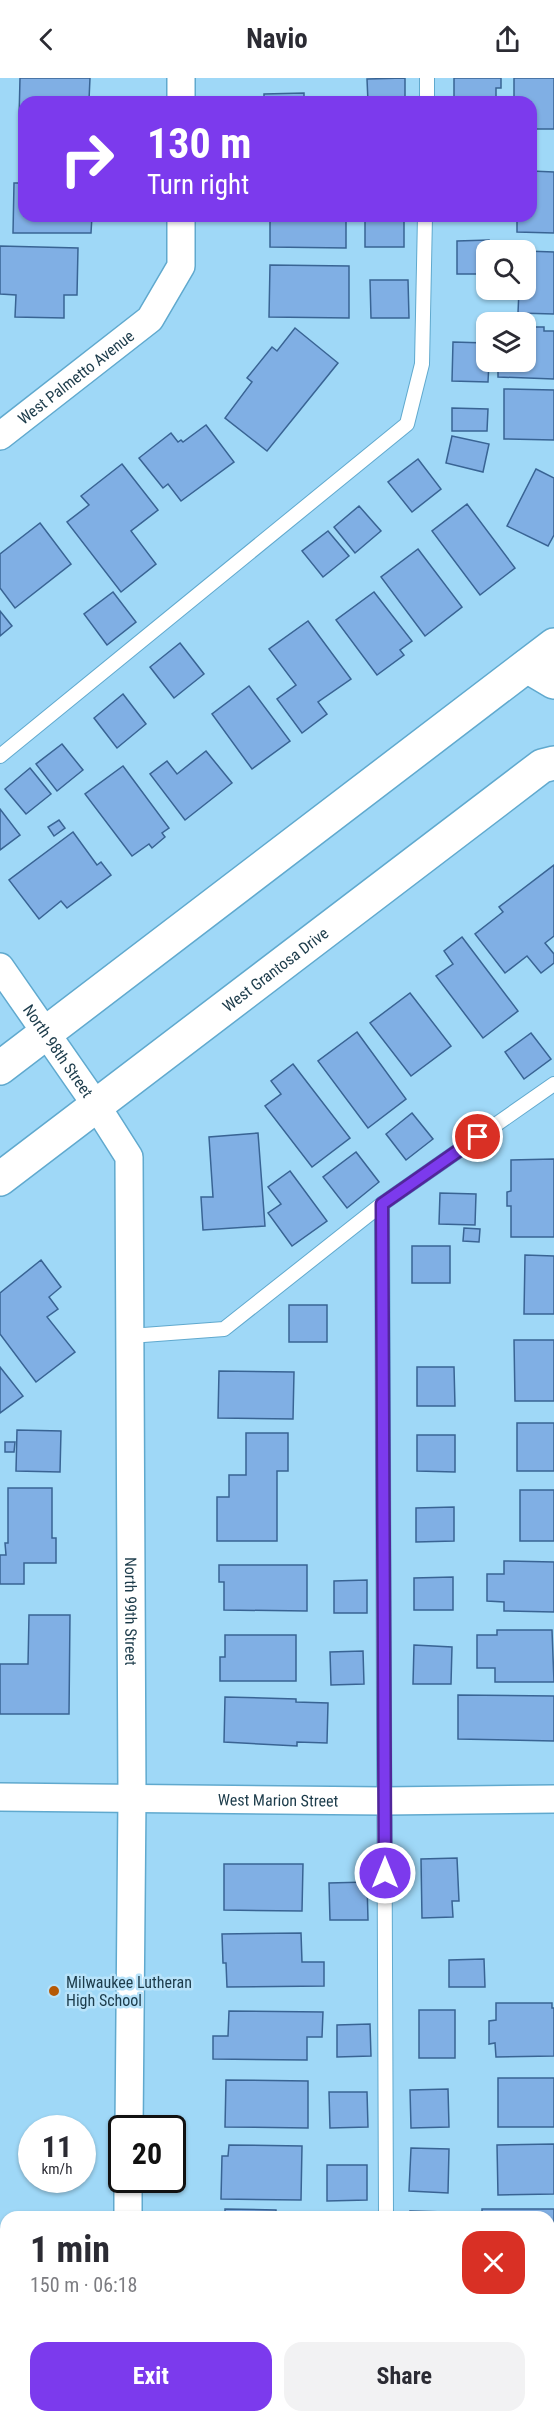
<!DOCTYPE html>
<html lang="en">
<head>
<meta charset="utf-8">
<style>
	body { margin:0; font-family:"Roboto Condensed",sans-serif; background:#f2f2f3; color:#2b2b33; height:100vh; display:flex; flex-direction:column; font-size:22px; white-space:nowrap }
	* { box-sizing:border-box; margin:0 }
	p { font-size:20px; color:#7c7c81 }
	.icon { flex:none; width:33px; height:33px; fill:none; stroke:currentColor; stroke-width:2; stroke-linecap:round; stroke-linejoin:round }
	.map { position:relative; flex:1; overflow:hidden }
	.details { position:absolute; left:0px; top:2133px; width:555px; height:212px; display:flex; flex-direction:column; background:#fff; border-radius:18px 18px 0 0; box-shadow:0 2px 4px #0004 }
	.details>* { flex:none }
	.guide { position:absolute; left:18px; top:18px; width:519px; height:126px; border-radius:18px; box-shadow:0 2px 4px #0004; background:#7c3aed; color:#fff; overflow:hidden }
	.controls { position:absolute; left:476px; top:162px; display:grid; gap:12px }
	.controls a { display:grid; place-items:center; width:60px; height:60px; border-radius:12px; background:#fff; box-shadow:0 2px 4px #0004; font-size:30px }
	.speed { position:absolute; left:18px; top:2037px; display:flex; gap:12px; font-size:30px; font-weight:700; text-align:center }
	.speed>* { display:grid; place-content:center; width:78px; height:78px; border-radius:50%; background:#fff; box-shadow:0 2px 4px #0004; line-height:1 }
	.speed small { font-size:15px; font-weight:400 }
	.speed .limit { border:3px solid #111; border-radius:9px; background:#fff; color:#111 }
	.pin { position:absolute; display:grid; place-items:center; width:51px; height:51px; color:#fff; margin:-26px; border:3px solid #fff; border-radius:50%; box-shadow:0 2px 6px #0007 }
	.me { position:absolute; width:66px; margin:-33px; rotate:0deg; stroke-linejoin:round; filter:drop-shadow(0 0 4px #0008) }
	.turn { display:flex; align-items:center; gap:21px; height:126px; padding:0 30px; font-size:27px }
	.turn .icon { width:78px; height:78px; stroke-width:2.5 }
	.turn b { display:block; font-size:42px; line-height:51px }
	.round { display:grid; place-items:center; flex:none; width:63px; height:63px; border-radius:18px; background:#f2f2f3 }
	.headline { display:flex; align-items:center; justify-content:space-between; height:102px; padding:0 30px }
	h1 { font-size:36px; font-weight:700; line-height:45px }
	.primary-button { display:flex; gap:12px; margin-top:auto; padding:12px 30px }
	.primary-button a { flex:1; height:69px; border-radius:18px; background:#7c3aed; color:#fff; font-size:24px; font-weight:700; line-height:69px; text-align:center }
	.primary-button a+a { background:#f2f2f3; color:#2b2b33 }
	header { display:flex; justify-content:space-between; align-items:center; height:78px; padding:0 30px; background:#fff; font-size:27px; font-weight:700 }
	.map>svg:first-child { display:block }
</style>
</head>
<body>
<header><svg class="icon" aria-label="back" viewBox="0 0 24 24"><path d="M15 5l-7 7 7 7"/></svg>Navio<svg class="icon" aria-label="share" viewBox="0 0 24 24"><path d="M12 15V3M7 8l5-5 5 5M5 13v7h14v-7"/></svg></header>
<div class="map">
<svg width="554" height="2344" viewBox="0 0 554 2344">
	<rect width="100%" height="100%" fill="#9fd8f7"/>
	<g fill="#80afe4" stroke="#396494" stroke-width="1.5">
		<polygon points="20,0 90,0 89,22 24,24 24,41 19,41"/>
		<polygon points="405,0 405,24 368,24 367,1"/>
		<polygon points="454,0 501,0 501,10 496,10 496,24 454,24"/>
		<polygon points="514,0 554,0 554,51 531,51 531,24 514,22"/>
		<polygon points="304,15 304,24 264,24 264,16"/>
		<polygon points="531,93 554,94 554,155 517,154 517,138 531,138"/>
		<polygon points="14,105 24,105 24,138 92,138 91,155 13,155"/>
		<polygon points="270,138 346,138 346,170 270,169"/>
		<rect x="365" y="138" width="39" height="31"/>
		<polygon points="489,162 489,172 486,172 486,196 457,196 457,163"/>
		<polygon points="0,168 78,170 77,217 64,217 64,240 15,239 16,217 0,216"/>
		<polygon points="525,173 554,174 554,236 518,235 519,212 525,212"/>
		<polygon points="270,187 349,188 349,240 269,239"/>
		<polygon points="370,202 408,202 409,240 371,240"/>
		<polygon points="535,249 544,249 544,253 554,253 554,301 498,299 498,284 525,284 525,252 535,253"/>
		<polygon points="295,250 338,285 267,373 225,340 252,304 247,300 272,269 277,273"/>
		<polygon points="453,264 486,265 486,284 489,284 488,304 452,303"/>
		<polygon points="504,311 554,312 554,362 504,361"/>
		<polygon points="452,330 488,331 487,353 452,353"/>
		<polygon points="206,347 234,384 181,423 168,406 163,410 139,380 171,355 178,364 181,362 183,364"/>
		<polygon points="452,358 489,366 483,394 446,385"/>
		<polygon points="418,381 441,411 412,434 388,404"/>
		<polygon points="122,386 158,432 131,453 156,486 121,514 67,444 89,427 81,418"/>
		<polygon points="536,391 554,400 554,457 548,468 507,448"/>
		<polygon points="467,426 515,490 480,517 432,453"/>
		<polygon points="359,428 381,453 355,475 334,449"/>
		<polygon points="40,445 71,486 15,530 0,510 0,476"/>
		<polygon points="328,453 349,478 323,499 302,473"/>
		<polygon points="418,471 462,529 425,558 381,499"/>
		<polygon points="113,514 136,544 107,567 84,536"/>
		<polygon points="374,514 412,563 400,572 404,577 377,597 336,542"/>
		<polygon points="0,533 12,548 0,558"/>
		<polygon points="308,543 351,601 318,624 327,636 302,655 277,621 296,607 269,571"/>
		<polygon points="180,565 204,596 174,620 150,589"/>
		<polygon points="249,608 290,663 252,691 212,636"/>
		<polygon points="123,616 146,646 117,670 94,640"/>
		<polygon points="62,666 83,692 57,713 36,686"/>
		<polygon points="206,673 232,705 185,742 150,696 167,683 177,696"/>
		<polygon points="123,688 169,750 162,755 165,759 152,770 149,766 132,778 85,716"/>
		<polygon points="30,690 51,716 26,736 5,711"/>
		<polygon points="0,731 20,757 0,772"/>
		<polygon points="59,742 65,750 54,758 48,749"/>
		<polygon points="73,754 97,787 101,784 111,797 67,830 61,823 39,841 9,802"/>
		<polygon points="554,787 554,858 545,865 554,876 554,885 541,895 527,878 505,895 475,856 503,834 499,829"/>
		<polygon points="462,859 518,933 483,960 436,898 453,886 444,873"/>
		<polygon points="410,915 451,968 411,998 370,945"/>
		<polygon points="357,954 406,1021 368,1050 318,983"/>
		<polygon points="531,955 551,981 524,1001 505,974"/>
		<polygon points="293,986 350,1060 312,1089 265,1028 281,1016 271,1003"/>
		<polygon points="412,1035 433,1061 406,1082 386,1056"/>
		<polygon points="258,1055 265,1148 203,1152 201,1119 213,1119 209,1059"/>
		<polygon points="356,1074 379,1104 347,1130 323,1099"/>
		<polygon points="554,1081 554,1159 511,1159 511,1128 507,1128 507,1114 511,1113 511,1082"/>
		<polygon points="290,1093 327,1143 292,1168 268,1135 281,1126 268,1109"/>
		<polygon points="440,1115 476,1116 475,1147 439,1146"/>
		<polygon points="464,1150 480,1151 479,1164 463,1163"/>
		<rect x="412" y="1168" width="38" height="37"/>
		<polygon points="525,1177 554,1178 554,1236 524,1236"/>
		<polygon points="41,1182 61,1209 49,1219 58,1231 47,1239 75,1274 36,1304 0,1256 0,1215"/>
		<rect x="289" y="1227" width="38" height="37"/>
		<polygon points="514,1262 554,1262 554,1323 515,1323"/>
		<polygon points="0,1289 23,1318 0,1335"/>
		<polygon points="417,1289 454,1289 455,1328 417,1328"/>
		<polygon points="219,1293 294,1294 293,1341 218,1340"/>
		<rect x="517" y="1345" width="37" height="48"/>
		<polygon points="17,1352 61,1353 60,1394 16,1393"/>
		<polygon points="246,1355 288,1355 288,1393 277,1393 277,1463 217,1463 217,1419 229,1419 229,1397 246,1397"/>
		<polygon points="417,1357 455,1357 455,1394 417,1393"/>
		<polygon points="5,1364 15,1364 14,1374 5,1374"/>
		<polygon points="8,1410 52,1410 52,1460 56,1460 56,1485 24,1485 24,1506 0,1506 0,1477 6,1477 5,1465 8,1465"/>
		<rect x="520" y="1412" width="34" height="51"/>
		<polygon points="454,1429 454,1463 416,1464 416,1430"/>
		<polygon points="504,1483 554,1484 554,1534 504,1533 504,1524 487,1523 487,1496 504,1496"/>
		<polygon points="219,1487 307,1487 307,1533 224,1532 224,1504 219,1504"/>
		<polygon points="453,1499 453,1532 414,1532 414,1500"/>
		<polygon points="367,1502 367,1535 334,1535 334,1503"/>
		<polygon points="29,1537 70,1537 69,1636 0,1636 0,1586 28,1586"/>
		<polygon points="497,1552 552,1552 554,1604 495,1604 495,1590 477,1590 477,1557 497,1557"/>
		<polygon points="225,1557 296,1557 296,1603 220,1603 220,1579 225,1579"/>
		<polygon points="414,1567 452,1569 451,1606 413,1606"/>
		<polygon points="363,1573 364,1606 331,1607 330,1574"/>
		<polygon points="458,1617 554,1618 554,1663 458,1661"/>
		<polygon points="225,1619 296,1621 296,1624 328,1625 327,1665 297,1664 297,1668 224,1664"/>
		<polygon points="457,1780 459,1823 452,1823 453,1839 422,1840 421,1781"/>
		<polygon points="224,1786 303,1786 302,1833 224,1832"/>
		<polygon points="367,1804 368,1842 330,1842 329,1805"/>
		<polygon points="301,1855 302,1884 324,1884 324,1908 227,1909 226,1885 223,1885 222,1856"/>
		<polygon points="484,1881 485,1909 449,1909 449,1882"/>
		<polygon points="496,1925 552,1925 552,1930 554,1930 554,1978 496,1979 495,1965 489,1966 489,1943 496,1942"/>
		<rect x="419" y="1932" width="36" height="48"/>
		<polygon points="229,1933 323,1934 322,1959 307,1959 307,1982 213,1981 213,1958 228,1958"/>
		<polygon points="370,1946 371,1978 337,1979 337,1947"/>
		<rect x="498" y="2000" width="56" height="49"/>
		<polygon points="226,2002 308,2003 308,2050 225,2049"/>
		<polygon points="448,2011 449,2049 411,2050 410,2012"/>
		<polygon points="329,2014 367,2014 368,2049 330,2050"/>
		<polygon points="554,2066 554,2116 498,2117 497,2067"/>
		<polygon points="229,2067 302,2068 301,2122 221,2121 222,2078 228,2078"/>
		<polygon points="411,2070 449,2071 448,2115 409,2113"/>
		<polygon points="327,2087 367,2087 367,2122 327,2123"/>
		<polygon points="225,2131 276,2132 276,2139 225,2139"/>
		<polygon points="482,2131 554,2131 554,2190 549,2190 549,2139 482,2139"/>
		<polygon points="410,2133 446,2134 446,2139 410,2139"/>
		<rect x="549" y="2207" width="5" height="52"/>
		<rect x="262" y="2338" width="36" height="6"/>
		<rect x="327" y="2338" width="40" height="6"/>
	</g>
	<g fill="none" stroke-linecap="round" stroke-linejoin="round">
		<g stroke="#60a9ce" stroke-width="16">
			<g id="service">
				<polyline points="427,24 427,0"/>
				<polyline points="0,678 407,346 422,286 425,138"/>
				<polyline points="382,1126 386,2139"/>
				<polyline points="130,1258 224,1251 382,1126 554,1006"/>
				<polyline points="385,2344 385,2338"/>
			</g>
		</g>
		<g stroke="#60a9ce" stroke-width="30">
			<g id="minor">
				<polyline points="181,0 181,24"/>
				<path id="s1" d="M0,358l150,-117 31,-53v-50"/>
				<path id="s2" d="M0,889l96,138 33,52 3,640 -3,331"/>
				<path id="s3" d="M0,1719l384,4 170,-2"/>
				<polyline points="128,2139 128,2102"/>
				<polyline points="126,2344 126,2338"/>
			</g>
		</g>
		<g stroke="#60a9ce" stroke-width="36">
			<g id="tertiary">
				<polyline points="527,588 554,604"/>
				<polyline points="0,990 554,567"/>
				<path id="s4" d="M0,1101l542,-413 12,-3"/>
			</g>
		</g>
		<use href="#service" stroke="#fff" stroke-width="14"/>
		<use href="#minor" stroke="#fff" stroke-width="27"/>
		<use href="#tertiary" stroke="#fff" stroke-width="33"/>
	</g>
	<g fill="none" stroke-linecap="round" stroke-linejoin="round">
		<g stroke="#51269a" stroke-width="15">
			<polyline id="route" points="385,1795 382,1126 478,1059"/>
		</g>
		<use href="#route" stroke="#7c3aed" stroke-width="10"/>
	</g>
	<circle fill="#b65905" stroke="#b8e3fa" stroke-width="2" cx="54" cy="1913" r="6"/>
	<g text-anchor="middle" stroke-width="5" stroke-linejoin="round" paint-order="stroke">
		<g font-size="16" fill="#1c3b4a" stroke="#b8e3fa">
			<text dy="6" stroke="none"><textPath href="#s1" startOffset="96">West Palmetto Avenue</textPath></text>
			<text dy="6" stroke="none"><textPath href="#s4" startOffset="346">West Grantosa Drive</textPath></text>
			<text dy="6" stroke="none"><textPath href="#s2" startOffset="102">North 98th Street</textPath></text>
			<text dy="6" stroke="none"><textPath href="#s2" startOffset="684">North 99th Street</textPath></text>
			<text dy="6" stroke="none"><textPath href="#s3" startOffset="278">West Marion Street</textPath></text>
		</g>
		<g font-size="16" fill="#1c3b4a" stroke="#b8e3fa" text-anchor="start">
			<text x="66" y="1910">Milwaukee Lutheran<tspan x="66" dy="18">High School</tspan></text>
		</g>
	</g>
</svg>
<div class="controls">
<a><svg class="icon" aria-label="search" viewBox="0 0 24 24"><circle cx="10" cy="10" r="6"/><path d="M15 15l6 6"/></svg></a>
<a><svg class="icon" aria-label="layers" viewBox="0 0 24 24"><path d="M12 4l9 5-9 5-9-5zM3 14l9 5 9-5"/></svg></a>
</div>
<div class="speed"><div>11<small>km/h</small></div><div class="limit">20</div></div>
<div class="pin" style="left:478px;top:1059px;background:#d93025"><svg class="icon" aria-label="arrive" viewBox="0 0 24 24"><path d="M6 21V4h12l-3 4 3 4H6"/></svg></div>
<svg class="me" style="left:385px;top:1795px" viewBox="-20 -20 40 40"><circle r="17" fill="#7c3aed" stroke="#fff" stroke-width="3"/><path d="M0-11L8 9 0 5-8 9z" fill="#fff"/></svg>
<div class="guide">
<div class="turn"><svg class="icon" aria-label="right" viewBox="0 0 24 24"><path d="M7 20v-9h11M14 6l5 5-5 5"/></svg><div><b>130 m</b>Turn right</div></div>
</div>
<section class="details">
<div class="headline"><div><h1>1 min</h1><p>150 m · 06:18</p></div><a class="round" style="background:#d93025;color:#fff"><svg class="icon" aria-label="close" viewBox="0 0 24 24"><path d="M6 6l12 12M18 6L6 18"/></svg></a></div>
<div class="primary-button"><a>Exit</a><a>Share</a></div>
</section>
</div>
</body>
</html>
